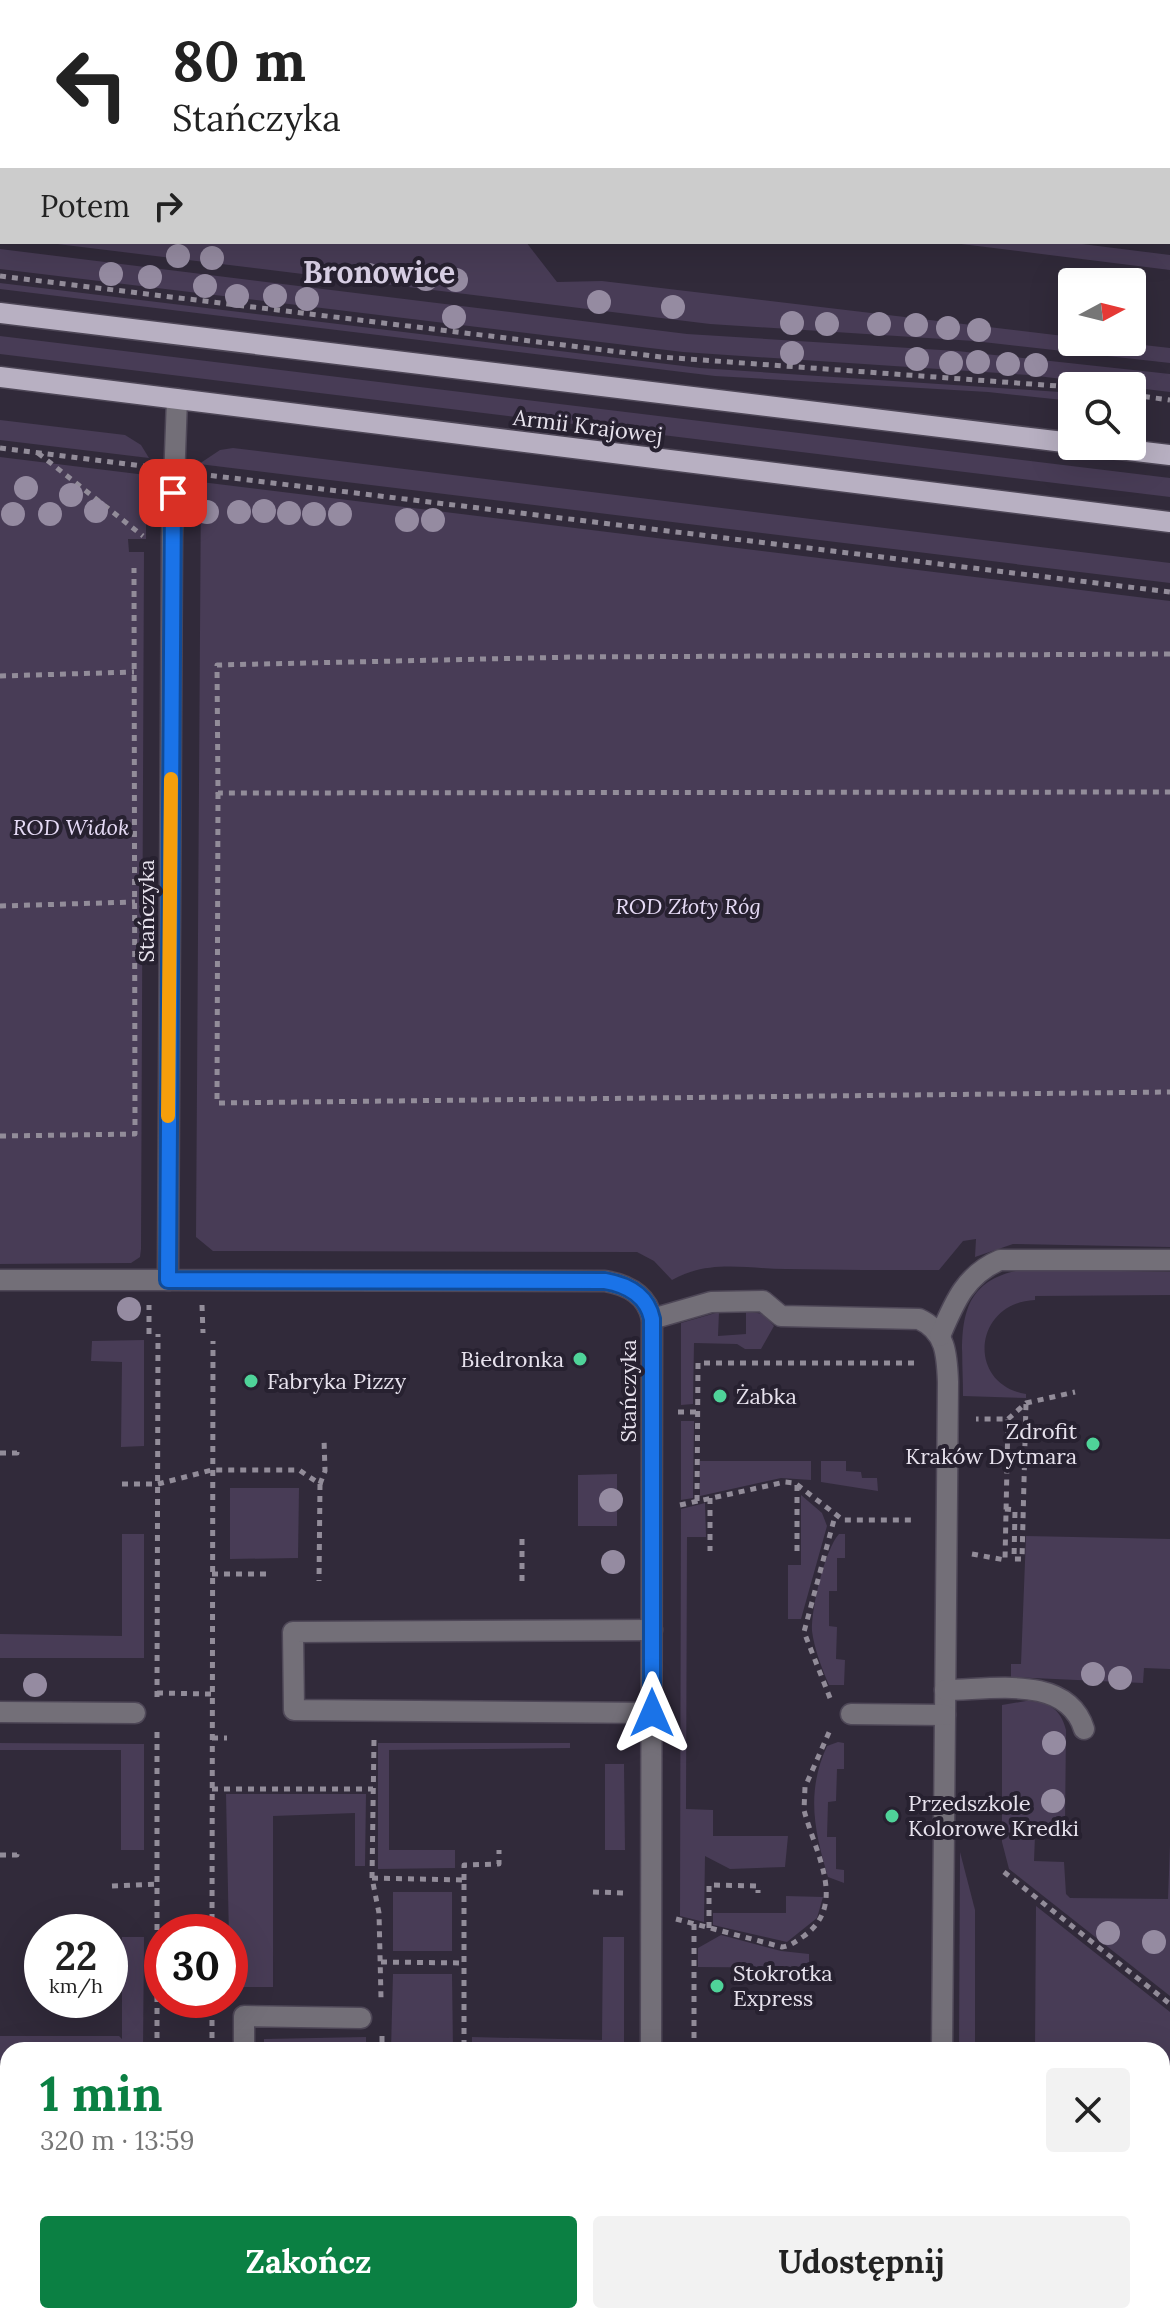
<!DOCTYPE html>
<html lang="pl">
<head>
<meta charset="utf-8">
<style>
	body { margin:0; font-family:Lora,serif; background:#f2f2f2; color:#222; height:100vh; display:flex; flex-direction:column; font-size:30px; white-space:nowrap }
	* { box-sizing:border-box; margin:0 }
	p { font-size:26px; color:#767676 }
	.icon { flex:none; width:44px; height:44px; fill:none; stroke:currentColor; stroke-width:2; stroke-linecap:round; stroke-linejoin:round }
	.map { position:relative; flex:1; overflow:hidden }
	.sheet { position:absolute; left:0px; top:2042px; width:1170px; height:282px; display:flex; flex-direction:column; background:#fff; border-radius:24px 24px 0 0; box-shadow:0 8px 32px #0002 }
	.sheet>* { flex:none }
	.hud { position:absolute; left:0px; top:0px; width:1170px; height:244px; box-shadow:0 8px 32px #0002; background:#fff; color:#222; overflow:hidden }
	.needle { width:52px; rotate:83deg }
	.controls { position:absolute; left:1058px; top:268px; display:grid; gap:16px }
	.controls a { display:grid; place-items:center; width:88px; height:88px; border-radius:8px; background:#fff; box-shadow:0 8px 32px #0002; font-size:40px }
	.speed { position:absolute; left:24px; top:1914px; display:flex; gap:16px; font-size:40px; font-weight:700; text-align:center }
	.speed>* { display:grid; place-content:center; width:104px; height:104px; border-radius:50%; background:#fff; box-shadow:0 8px 32px #0002; line-height:1 }
	.speed small { font-size:20px; font-weight:400 }
	.speed .limit { border:12px solid #d22; background:#fff; color:#111 }
	.pin { position:absolute; display:grid; place-items:center; width:68px; height:68px; color:#fff; margin:-34px; border-radius:16px; box-shadow:0 4px 12px #0006 }
	.me { position:absolute; width:88px; margin:-44px; rotate:0deg; stroke-linejoin:round; filter:drop-shadow(0 0 6px #0008) }
	.turn { display:flex; align-items:center; gap:28px; height:168px; padding:0 40px; font-size:36px }
	.turn .icon { width:104px; height:104px; stroke-width:2.5 }
	.turn b { display:block; font-size:56px; line-height:68px }
	.then { display:flex; align-items:center; height:76px; padding:0 40px; background:#0003; gap:16px; font-size:30px }
	.round { display:grid; place-items:center; flex:none; width:84px; height:84px; border-radius:8px; background:#f2f2f2 }
	.head { display:flex; align-items:center; justify-content:space-between; height:136px; padding:0 40px }
	h1 { font-size:48px; font-weight:700; line-height:60px; color:#0b8043 }
	.button { display:flex; gap:16px; margin-top:auto; padding:16px 40px }
	.button a { flex:1; height:92px; border-radius:8px; background:#0b8043; color:#fff; font-size:32px; font-weight:700; line-height:92px; text-align:center }
	.button a+a { background:#f2f2f2; color:#222 }
	.map>svg:first-child { display:block }
</style>
</head>
<body>
<div class="map">
<svg width="1170" height="2323" viewBox="0 0 1170 2323">
	<rect width="100%" height="100%" fill="#312a3a"/>
	<g fill="#483c56">
		<polygon points="41,242 526,242 557,282 602,281 1072,337 1072,342 1117,342 1170,348 1170,363 974,341 710,324"/>
		<polygon points="945,242 1066,242 1170,255 1170,270"/>
		<polygon points="0,249 687,334 957,351 1170,374 1170,392 1029,375 683,352 0,269"/>
		<polygon points="0,283 700,368 1060,392 1072,394 1072,401 988,392 715,376 0,289"/>
		<polygon points="0,336 1170,478 1170,497 0,354"/>
		<polygon points="0,420 125,435 141,445 149,458 0,440"/>
		<polygon points="233,448 1170,563 1170,583 199,464 220,450"/>
		<polygon points="0,457 146,475 146,539 128,539 129,552 144,552 141,1249 140,1257 131,1263 0,1264"/>
		<path d="M201,482l969,119v646l-157,-3 -38,13 1,-18 -13,2 -24,29c-51,0 -102,0 -153,-1 -39,0 -77,-10 -114,11l-18,-19 -17,-9 -424,-1 -17,-14z"/>
		<path d="M1027,1269l143,3v23l-135,1v4c-62,3 -69,84 -9,94v4l-63,-2c0,-60 -13,-117 64,-127z"/>
		<polygon points="746,1311 763,1314 774,1326 761,1349 745,1349 737,1344 694,1343 693,1404 681,1405 681,1323 719,1312 718,1336 746,1334"/>
		<polygon points="144,1340 144,1446 121,1447 122,1362 91,1361 92,1341"/>
		<polygon points="681,1421 694,1421 693,1498 681,1500"/>
		<polygon points="700,1461 811,1461 811,1480 781,1478 700,1496"/>
		<polygon points="821,1461 846,1461 846,1471 861,1472 862,1478 877,1478 878,1491 821,1482"/>
		<polygon points="617,1474 617,1526 578,1526 578,1475"/>
		<polygon points="230,1488 299,1488 298,1558 230,1559"/>
		<polygon points="801,1495 822,1513 827,1526 801,1619 788,1619 788,1565 801,1565"/>
		<polygon points="705,1503 706,1537 687,1537 686,1809 713,1810 713,1836 788,1836 785,1867 730,1869 705,1856 704,1922 680,1916 681,1509"/>
		<polygon points="122,1534 144,1534 144,1658 0,1658 0,1634 122,1636"/>
		<path d="M839,1534h6v24h-8v33h-8v35l8,1 -1,32 9,1 -1,25h-15c-7,-16 -15,-37 -17,-54 -1,-22 13,-82 27,-97z"/>
		<polygon points="1026,1536 1170,1539 1170,1669 1144,1668 1143,1683 1011,1677 1011,1664 1021,1664"/>
		<path d="M1026,1701c22,0 35,8 40,29l-1,95 -10,12 -20,-1 -1,25 30,1 2,32 4,4 98,1 2,-55v152l-161,-127 -7,-27v-137z"/>
		<path d="M838,1742l6,1v26h-7l-1,32 -8,1 -1,35h9v32l8,1v13l-16,-6c-14,-47 -22,-85 -1,-131z"/>
		<polygon points="0,1743 144,1744 144,1850 121,1850 121,1750 0,1750"/>
		<polygon points="378,1743 570,1743 570,1748 389,1750 389,1850 455,1850 455,1868 378,1869"/>
		<polygon points="605,1764 624,1764 625,1850 605,1850"/>
		<polygon points="226,1794 366,1794 365,1866 355,1866 355,1813 273,1816 273,1987 230,1987"/>
		<polygon points="960,1852 975,1910 975,2042 969,2050 959,2050"/>
		<rect x="393" y="1892" width="59" height="59"/>
		<polygon points="786,1896 823,1897 817,1918 787,1942 713,1925 713,1913 786,1913"/>
		<polygon points="1036,1906 1170,2012 1170,2088 1162,2088 1162,2050 1035,2050"/>
		<polygon points="721,1935 781,1951 809,1954 809,1968 698,1967 698,1948"/>
		<polygon points="122,1937 144,1937 143,2050 8,2050 8,2062 0,2062 0,2036 119,2036 122,2039"/>
		<polygon points="603,1937 624,1937 624,2050 472,2050 472,2037 602,2040"/>
		<polygon points="393,1974 452,1974 453,2050 391,2050"/>
		<polygon points="366,2037 366,2050 264,2050 264,2039"/>
		<rect x="32" y="2316" width="199" height="7"/>
		<rect x="330" y="2316" width="199" height="7"/>
		<rect x="781" y="2316" width="242" height="7"/>
	</g>
	<g fill="none" stroke-linecap="round" stroke-linejoin="round">
		<g stroke="#4e4757" stroke-width="23">
			<g id="minor">
				<polyline points="256,2 257,0"/>
				<polyline points="575,2 575,0"/>
				<polyline points="823,2 823,0"/>
				<polyline points="1073,2 1074,0"/>
				<polyline points="0,72 2,72"/>
				<polyline points="1168,215 1170,216"/>
				<path d="M177,399l-5,138 -4,743 437,1c23,4 42,14 47,38l-1,731"/>
				<polyline points="0,1280 168,1280"/>
				<path d="M652,1319l59,-17 52,-1 18,15 138,3c27,12 28,36 29,63l-6,668"/>
				<path d="M940,1336c14,-33 25,-61 60,-76h170"/>
				<path d="M945,1690c46,0 122,-16 139,39"/>
				<polyline points="0,1712 135,1713"/>
				<polyline points="652,1713 294,1710 293,1632 652,1630"/>
				<polyline points="851,1714 945,1715"/>
				<polyline points="244,2050 244,2016 361,2018"/>
				<polyline points="1162,2116 1170,2116"/>
				<polyline points="0,2117 8,2117"/>
				<polyline points="652,2316 652,2323"/>
			</g>
		</g>
		<g stroke="#4e4757" stroke-width="23">
			<g id="major">
				<polyline points="0,313 1072,443"/>
				<polyline points="0,377 1170,522"/>
				<polyline points="1094,446 1170,455"/>
			</g>
		</g>
		<g stroke="#928c99" stroke-width="5" stroke-dasharray="6 6" stroke-linecap="butt">
			<polyline points="1022,0 1032,2"/>
			<polyline points="8,2 9,0"/>
			<polyline points="157,2 157,0"/>
			<polyline points="0,276 661,357 1072,387"/>
			<polyline points="1132,395 1170,400"/>
			<polyline points="0,448 150,467"/>
			<polyline points="38,453 143,536"/>
			<polyline points="199,474 1170,592"/>
			<polyline points="1170,654 575,657 217,665 218,793 1170,792"/>
			<polyline points="0,676 134,672"/>
			<polyline points="218,793 217,1103 1170,1092"/>
			<polyline points="0,906 135,902"/>
			<polyline points="0,1136 135,1134 134,568"/>
			<polyline points="202,1305 203,1333"/>
			<polyline points="149,1334 149,1305"/>
			<polyline points="678,1412 697,1412"/>
			<polyline points="1008,1419 1026,1403 1075,1392"/>
			<polyline points="0,1453 17,1453 17,1448"/>
			<polyline points="122,1484 158,1484 212,1470 299,1470 320,1484 319,1581"/>
			<polyline points="320,1484 325,1471 324,1439"/>
			<polyline points="797,1485 797,1551"/>
			<polyline points="710,1498 710,1551"/>
			<polyline points="697,1501 698,1363 918,1363"/>
			<polyline points="680,1505 785,1482 795,1483 843,1520 916,1520"/>
			<polyline points="1005,1509 1015,1510 1014,1559 1022,1559 1026,1403"/>
			<polyline points="972,1554 1005,1560 1008,1419 976,1419"/>
			<polyline points="212,1574 269,1574"/>
			<polyline points="522,1581 522,1537"/>
			<polyline points="157,1693 211,1694"/>
			<polyline points="157,1697 158,1334"/>
			<polyline points="830,1698 804,1632 835,1516"/>
			<polyline points="212,1738 227,1738"/>
			<polyline points="374,1740 372,1878 379,1913 381,1998"/>
			<polyline points="212,1789 373,1789"/>
			<polyline points="0,1855 17,1855 18,1850"/>
			<polyline points="1004,1872 1170,2004"/>
			<polyline points="372,1878 464,1880 464,2050"/>
			<polyline points="464,1880 464,1865 499,1864 499,1850"/>
			<polyline points="112,1886 158,1884"/>
			<polyline points="593,1892 626,1893"/>
			<path d="M676,1919l106,28c9,-1 14,-6 22,-11 44,-32 11,-83 0,-126l1,-23 25,-57"/>
			<polyline points="694,1924 694,2050"/>
			<polyline points="709,1928 709,1885 758,1886 758,1893"/>
			<polyline points="212,1932 213,1341"/>
			<polyline points="381,1962 464,1963"/>
			<polyline points="382,2036 382,2050"/>
			<polyline points="157,2050 157,1731"/>
			<polyline points="212,2050 212,2000"/>
			<polyline points="27,2323 27,2316"/>
			<polyline points="324,2323 325,2316"/>
		</g>
		<use href="#minor" stroke="#736f78" stroke-width="20"/>
		<use href="#major" stroke="#b8b0c2" stroke-width="20"/>
	</g>
	<g fill="#958ba1">
		<circle cx="178" cy="256" r="12"/>
		<circle cx="212" cy="258" r="12"/>
		<circle cx="111" cy="274" r="12"/>
		<circle cx="369" cy="275" r="12"/>
		<circle cx="150" cy="277" r="12"/>
		<circle cx="426" cy="279" r="12"/>
		<circle cx="456" cy="280" r="12"/>
		<circle cx="205" cy="286" r="12"/>
		<circle cx="237" cy="296" r="12"/>
		<circle cx="275" cy="296" r="12"/>
		<circle cx="307" cy="299" r="12"/>
		<circle cx="599" cy="302" r="12"/>
		<circle cx="673" cy="307" r="12"/>
		<circle cx="454" cy="317" r="12"/>
		<circle cx="792" cy="323" r="12"/>
		<circle cx="827" cy="324" r="12"/>
		<circle cx="879" cy="324" r="12"/>
		<circle cx="916" cy="325" r="12"/>
		<circle cx="948" cy="328" r="12"/>
		<circle cx="979" cy="330" r="12"/>
		<circle cx="792" cy="353" r="12"/>
		<circle cx="917" cy="359" r="12"/>
		<circle cx="978" cy="362" r="12"/>
		<circle cx="951" cy="363" r="12"/>
		<circle cx="1008" cy="364" r="12"/>
		<circle cx="1036" cy="365" r="12"/>
		<circle cx="26" cy="488" r="12"/>
		<circle cx="71" cy="495" r="12"/>
		<circle cx="96" cy="511" r="12"/>
		<circle cx="264" cy="511" r="12"/>
		<circle cx="207" cy="512" r="12"/>
		<circle cx="239" cy="512" r="12"/>
		<circle cx="289" cy="513" r="12"/>
		<circle cx="13" cy="514" r="12"/>
		<circle cx="50" cy="514" r="12"/>
		<circle cx="314" cy="514" r="12"/>
		<circle cx="340" cy="514" r="12"/>
		<circle cx="407" cy="520" r="12"/>
		<circle cx="433" cy="520" r="12"/>
		<circle cx="129" cy="1309" r="12"/>
		<circle cx="611" cy="1500" r="12"/>
		<circle cx="613" cy="1562" r="12"/>
		<circle cx="1093" cy="1674" r="12"/>
		<circle cx="1120" cy="1678" r="12"/>
		<circle cx="35" cy="1685" r="12"/>
		<circle cx="1054" cy="1743" r="12"/>
		<circle cx="1053" cy="1801" r="12"/>
		<circle cx="1108" cy="1933" r="12"/>
		<circle cx="1154" cy="1942" r="12"/>
	</g>
	<g fill="none" stroke-linecap="round" stroke-linejoin="round">
		<g stroke="#114b97" stroke-width="20">
			<path id="route" d="M173,493l-5,787 437,1c23,4 42,14 47,38v394"/>
		</g>
		<use href="#route" stroke="#1a73e8" stroke-width="14"/>
		<polyline stroke="#f59e0b" stroke-width="14" points="168,1116 171,779"/>
	</g>
	<g fill="#4fd399" stroke="#272130" stroke-width="3">
		<circle cx="580" cy="1359" r="8"/>
		<circle cx="251" cy="1381" r="8"/>
		<circle cx="720" cy="1396" r="8"/>
		<circle cx="1093" cy="1444" r="8"/>
		<circle cx="892" cy="1816" r="8"/>
		<circle cx="717" cy="1986" r="8"/>
	</g>
	<g text-anchor="middle" stroke-width="8" stroke-linejoin="round" paint-order="stroke">
		<g font-size="22" fill="#e7e2ed" stroke="#272130">
			<text transform="translate(588 426) rotate(7)" y="8">Armii Krajowej</text>
			<text transform="translate(146 911) rotate(-90)" y="8">Stańczyka</text>
			<text transform="translate(628 1391) rotate(-90)" y="8">Stańczyka</text>
		</g>
		<g font-size="22" font-style="italic" fill="#e6dbf6" stroke="#272130">
			<text x="71" y="835">ROD Widok</text>
			<text x="688" y="914">ROD Złoty Róg</text>
		</g>
		<g font-size="22" fill="#e7e2ed" stroke="#272130" text-anchor="start">
			<text x="564" y="1367" text-anchor="end">Biedronka</text>
			<text x="267" y="1389">Fabryka Pizzy</text>
			<text x="736" y="1404">Żabka</text>
			<text x="1077" y="1439" text-anchor="end">Zdrofit<tspan x="1077" dy="25">Kraków Dytmara</tspan></text>
			<text x="908" y="1811">Przedszkole<tspan x="908" dy="25">Kolorowe Kredki</tspan></text>
			<text x="733" y="1981">Stokrotka<tspan x="733" dy="25">Express</tspan></text>
		</g>
		<g font-size="30" font-weight="bold" fill="#d9d0e5" stroke="#272130">
			<text x="379" y="283">Bronowice</text>
		</g>
	</g>
</svg>
<div class="controls">
<a><svg class="needle" viewBox="-14 -14 28 28"><path d="M0-13l5 13h-10z" fill="#e53935"/><path d="M0 13l5-13h-10z" fill="#767676"/></svg></a>
<a><svg class="icon" aria-label="search" viewBox="0 0 24 24"><circle cx="10" cy="10" r="6"/><path d="M15 15l6 6"/></svg></a>
</div>
<div class="speed"><div>22<small>km/h</small></div><div class="limit">30</div></div>
<div class="pin" style="left:173px;top:493px;background:#d93025"><svg class="icon" aria-label="arrive" viewBox="0 0 24 24"><path d="M6 21V4h12l-3 4 3 4H6"/></svg></div>
<svg class="me" style="left:652px;top:1713px" viewBox="-20 -20 40 40"><path d="M0-17L14 15 0 8-14 15z" fill="#1a73e8" stroke="#fff" stroke-width="4"/></svg>
<div class="hud">
<div class="turn"><svg class="icon" aria-label="left" viewBox="0 0 24 24"><path d="M17 20v-9H6M10 6l-5 5 5 5"/></svg><div><b>80 m</b>Stańczyka</div></div>
<div class="then">Potem<svg class="icon" aria-label="right" viewBox="0 0 24 24"><path d="M7 20v-9h11M14 6l5 5-5 5"/></svg></div>
</div>
<section class="sheet">
<div class="head"><div><h1>1 min</h1><p>320 m · 13:59</p></div><a class="round"><svg class="icon" aria-label="close" viewBox="0 0 24 24"><path d="M6 6l12 12M18 6L6 18"/></svg></a></div>
<div class="button"><a>Zakończ</a><a>Udostępnij</a></div>
</section>
</div>
</body>
</html>
